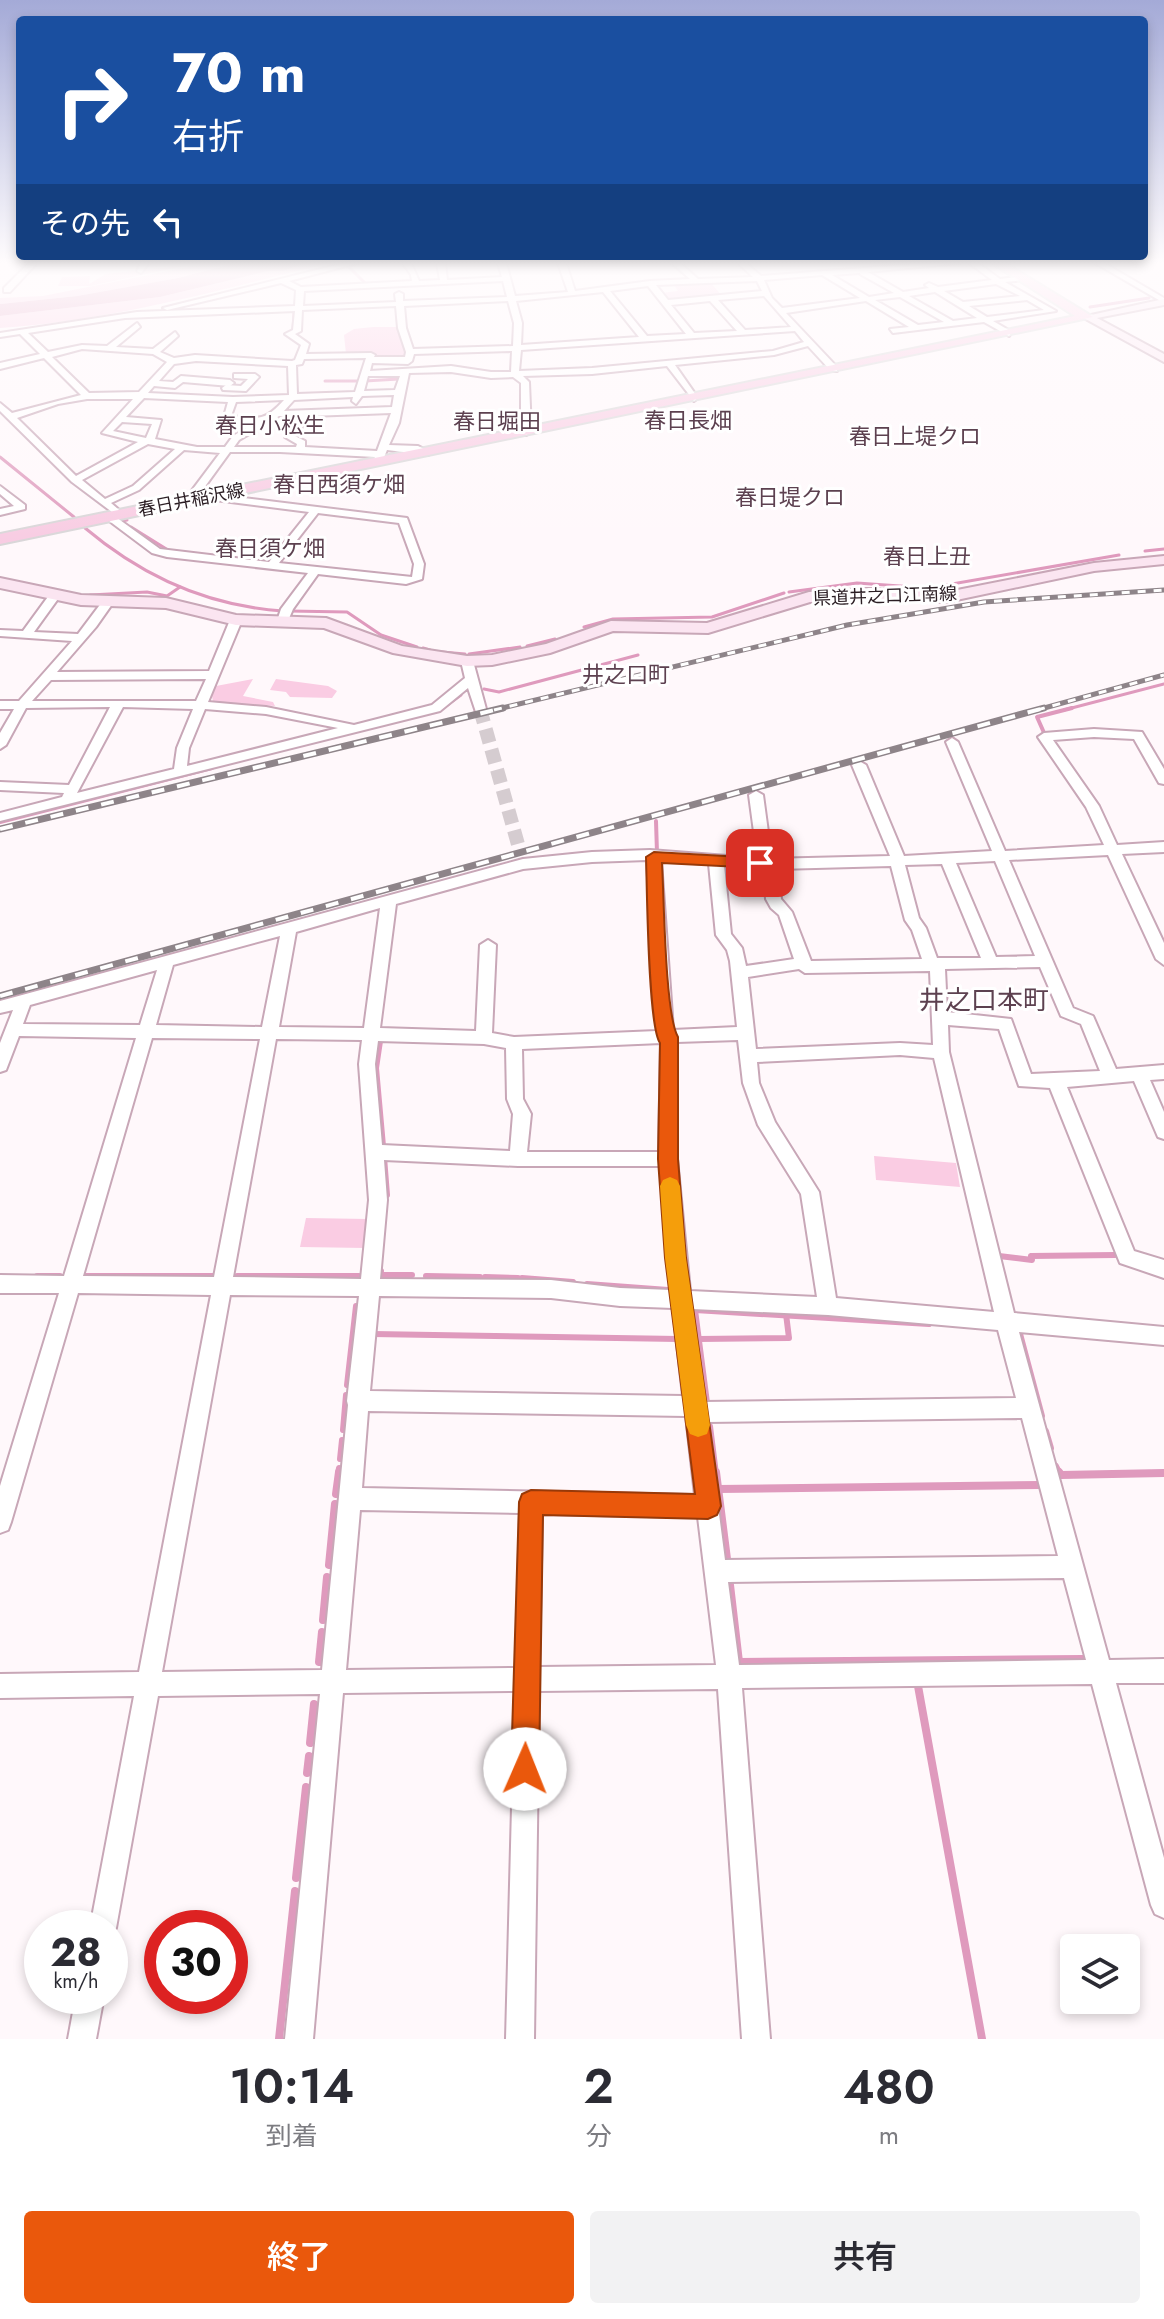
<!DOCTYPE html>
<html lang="ja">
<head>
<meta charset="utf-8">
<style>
	body { margin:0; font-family:Jost,"Noto Sans JP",sans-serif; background:#f2f2f3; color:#2b2b33; height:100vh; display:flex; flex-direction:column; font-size:30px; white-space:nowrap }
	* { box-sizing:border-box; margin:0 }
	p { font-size:26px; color:#7c7c81 }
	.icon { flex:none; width:44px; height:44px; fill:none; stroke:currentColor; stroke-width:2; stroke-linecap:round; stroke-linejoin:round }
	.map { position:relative; height:2039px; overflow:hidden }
	.details { display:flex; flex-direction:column; background:#fff; flex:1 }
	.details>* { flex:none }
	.hud { position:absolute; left:16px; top:16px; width:1132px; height:244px; border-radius:8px; box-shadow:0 4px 12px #0003; background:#1a4fa0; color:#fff; overflow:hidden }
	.tools { position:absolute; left:1060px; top:1934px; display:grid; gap:16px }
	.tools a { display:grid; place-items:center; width:80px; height:80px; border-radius:8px; background:#fff; box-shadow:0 4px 12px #0003; font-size:40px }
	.speed { position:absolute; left:24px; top:1910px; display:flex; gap:16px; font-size:40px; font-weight:700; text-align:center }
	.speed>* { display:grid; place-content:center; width:104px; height:104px; border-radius:50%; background:#fff; box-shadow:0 4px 12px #0003; line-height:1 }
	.speed small { font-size:20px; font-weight:400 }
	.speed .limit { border:12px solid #d22; background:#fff; color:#111 }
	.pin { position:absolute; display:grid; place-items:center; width:68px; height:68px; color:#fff; margin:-34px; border-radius:16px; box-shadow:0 4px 12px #0006 }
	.me { position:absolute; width:88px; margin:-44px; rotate:1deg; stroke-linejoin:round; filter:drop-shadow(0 0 6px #0008) }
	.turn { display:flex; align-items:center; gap:28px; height:168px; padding:0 24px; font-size:36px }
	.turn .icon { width:104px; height:104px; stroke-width:2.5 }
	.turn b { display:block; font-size:56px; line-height:68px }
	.then { display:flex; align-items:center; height:76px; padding:0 24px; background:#0003; gap:16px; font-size:30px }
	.eta { display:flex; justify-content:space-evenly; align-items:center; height:136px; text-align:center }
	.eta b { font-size:48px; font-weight:600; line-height:56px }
	.action { display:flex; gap:16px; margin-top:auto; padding:16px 24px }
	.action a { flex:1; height:92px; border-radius:8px; background:#ea580c; color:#fff; font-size:32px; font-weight:600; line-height:92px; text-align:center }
	.action a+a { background:#f2f2f3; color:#2b2b33 }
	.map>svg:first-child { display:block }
</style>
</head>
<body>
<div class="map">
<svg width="1164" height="2039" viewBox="0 0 1164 2039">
	<rect width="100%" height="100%" fill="#fff8fb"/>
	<g fill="#facce3">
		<polygon points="208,263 235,263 178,278 77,296 0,304 0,298 43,296"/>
		<path d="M306,263h24c-108,26 -218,58 -330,65v-12l160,-19 108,-26h15z"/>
		<polygon points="189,265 90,286 58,286 62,277 90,276 89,284 106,274"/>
		<polygon points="710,282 723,297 666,301 661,293 678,291 674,285 655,286"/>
		<polygon points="373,327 397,327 406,351 405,358 376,359 346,354 344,335 354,329"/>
		<polygon points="253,679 243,696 273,702 275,706 213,702 212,696 216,686"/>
		<polygon points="276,679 328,686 337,691 332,698 290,697 286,692 270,690"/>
		<polygon points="874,1156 956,1163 960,1187 876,1180"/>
		<polygon points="306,1218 368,1219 365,1248 300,1247"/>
	</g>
	<polygon fill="#df9abd" points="235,263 306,263 283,271 268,271 160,297 0,316 0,304 77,296 178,278"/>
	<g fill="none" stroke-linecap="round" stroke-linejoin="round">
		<g stroke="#df9abd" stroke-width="3">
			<polyline points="348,266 367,285 372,284"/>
			<polyline points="1090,307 1149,298"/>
			<polyline points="291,311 294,312 293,331"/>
			<polyline points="325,381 360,381"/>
			<polyline points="365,381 399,379"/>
			<polyline points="0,457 74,517"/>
			<polyline points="122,521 127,520"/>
			<polyline points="131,527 168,550"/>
			<path d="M85,528c58,49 122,78 198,83"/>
			<polyline points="1145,551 1164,549"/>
			<polyline points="789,592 857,583 929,588 1119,555"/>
			<polyline points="90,595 147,592 167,596 180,587"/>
			<polyline points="289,611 347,612 381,635 417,647"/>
			<polyline points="584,627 613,619 712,617 784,593"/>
			<polyline points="527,646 555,639"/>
			<polyline points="423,648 430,650"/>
			<polyline points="442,652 465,654"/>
			<polyline points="469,654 520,647"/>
			<polyline points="484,689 499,692 638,655"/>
			<polyline points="446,706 461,695"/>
			<polyline points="1064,710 1164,684"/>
		</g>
		<g stroke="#df9abd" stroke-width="4">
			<polyline points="1045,735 1037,717 1072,708"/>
			<polyline points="656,821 657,853"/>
			<polyline points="0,822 212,768"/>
		</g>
		<g stroke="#df9abd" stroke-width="6">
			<polyline points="380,1041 376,1068 383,1146"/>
			<polyline points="384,1157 387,1195"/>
			<polyline points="999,1256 1032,1260 1031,1256 1115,1255"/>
			<polyline points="381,1271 380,1275 412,1275"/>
			<polyline points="37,1276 60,1276"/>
			<polyline points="83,1276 213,1276"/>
			<polyline points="237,1276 359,1276"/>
			<polyline points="426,1276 480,1277"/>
			<polyline points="485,1277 518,1278"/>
			<polyline points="522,1278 573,1282"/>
			<polyline points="587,1284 668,1290"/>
			<polyline points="1019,1330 1042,1416"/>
			<polyline points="373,1334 678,1339"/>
			<polyline points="699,1339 789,1338 786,1314"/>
			<polyline points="347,1385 356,1306"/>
			<polyline points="707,1403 695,1310 929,1324"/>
			<polyline points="710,1426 716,1474"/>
			<polyline points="343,1430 346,1395"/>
			<polyline points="1046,1431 1051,1448"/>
			<polyline points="340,1459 342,1440"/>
			<polyline points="1056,1466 1060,1474"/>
			<polyline points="338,1474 339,1468"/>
			<polyline points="1134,1474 1164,1473"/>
		</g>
		<g stroke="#df9abd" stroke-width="8">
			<polyline points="716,1472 727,1559"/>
			<polyline points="1059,1472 1061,1475 1164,1473"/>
			<polyline points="718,1489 1039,1485"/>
			<polyline points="336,1494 339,1472"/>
			<polyline points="329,1565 335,1504"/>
			<polyline points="730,1585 739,1662 1083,1659"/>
			<polyline points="323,1620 327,1577"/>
			<polyline points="319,1662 322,1632"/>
			<polyline points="918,1686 982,2039"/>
			<polyline points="310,1743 314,1704"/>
			<polyline points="307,1773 309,1756"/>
			<polyline points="296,1878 306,1787"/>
			<polyline points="279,2039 295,1891"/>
		</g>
		<polyline stroke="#d5ccd0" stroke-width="14" stroke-dasharray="14 7" stroke-linecap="butt" points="480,709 521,855"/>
		<g stroke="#c8a7b7" stroke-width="4">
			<g id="street">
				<polygon points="29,263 37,263 10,292 4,292 4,288"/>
				<polygon points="141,263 149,263 141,273 137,271"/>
				<path d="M345,263h13l-69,18 12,6 111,-6 -1,-6 -8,-12h8l8,18 21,-1 -3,-17h8l2,17 55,-3 -4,-14h8l9,33 53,-4 -10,-29h8l9,28 75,-10 40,-2 -18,-16h8l18,16 55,-2 -15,-14h8l15,13 166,-13h33l-92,9 35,20 26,-4 -4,-3 4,-2 9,4 54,-7 -23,-17h9l22,16 24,-3v4l-19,2 51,29 -63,10 19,11 -3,4 -25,-14 -91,11 -3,-4 19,-2 -43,-26 -80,12 51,54v4h-6l-23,-25 -34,9 -99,10 23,33 -4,3 -27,-35 -75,8 -69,2 6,6 2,50 -5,3 -5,-3v-49l-8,-6 -22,1 -40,-6 -42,1 -10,50 -10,22 29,1 10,5v4l-41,-5 -5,12 -5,3 -5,-3 3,-5 -95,-5h-50l-37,51 -4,1 -5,-3 36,-48 -36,-3 -45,40 -28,13 14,12 -5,3 -48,-36 -72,-71v-8l12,10 69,-18 -37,-37 -44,11v-6l40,-9 -20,-20 -20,3v-4l137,-21 158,-6 1,-16 -15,-7 -114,27 -4,-2zM860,273v1l34,19 -25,4 -37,-22zM822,275l38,23 -78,10 -10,-10 -8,-18zM503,281l4,16 -104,4v-7l-4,-2 -4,2 1,8 -93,4 1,-15zM757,281l5,10 -94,9 -12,-15zM996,284l24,12 -57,6 -19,-11zM648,286l38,48 -39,2 -37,-45zM603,292l36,45 -118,8 1,-22 -6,-22zM935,292l42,26 -24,3 -44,-25zM764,296l27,31 -46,3 -27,-30zM900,297l44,25 -26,3 -43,-25zM1027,300l17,10 -57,7 -18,-11zM508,301l6,22 -1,23 -100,3 -7,-21 -2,-22zM710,301l27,30 -43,2 -23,-28zM396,306l2,22 8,24 -1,5h-31l1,-2 -4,-2 -65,1 3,-10 -14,-10 6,-3 1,-21zM295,311l-2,19 -8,4 16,11 -6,15 -3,1 -97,-6 -21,3 -14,-6 18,-16 -3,-4 -22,17 -37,-2 24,-20 -3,-4 -30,23 -25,-1 -34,7 -20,-19 97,-15zM795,331l9,11 -31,9 -181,17 -73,3 2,-21zM82,349l71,5 14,8 -28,30 -50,1 -37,-36zM512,351l-1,21h-20l-40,-6 -81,5 2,-8 36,1 4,-3 2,-7zM366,358l-11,34 -58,2 -1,-29 6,-1 2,-5zM196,361l92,5 1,29 -56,2 -85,-4 6,-7 21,2 8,-6 47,4 4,-3 -4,-3 -49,-4 -8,6 -14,-1 15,-17zM368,376h32l-5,14 -31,1zM394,395l-2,12 -108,4 10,-11 59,-3 -1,4 4,3 6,-8zM144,398l84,4 -5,18 30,4 -20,12 -8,11h-28l-42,-8 6,-19 -35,-3zM87,399h46l-31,34 36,9 -62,34 -59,-58 41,-14zM284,400c-20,22 -26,19 -53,16l5,-14zM391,413l-14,38 -72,-4v-6l-10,-5 15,-20zM279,416h21l-15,21 12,7 -1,3h-62l5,-7zM122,422l30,2 -6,14 -33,-7zM148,444l27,5 -42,37 -28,13 -23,-19z"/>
				<polygon points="1095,263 1104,263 1164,298 1164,303"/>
				<polygon points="234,374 255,374 259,377 246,391 223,390 222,388 226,385 241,386 248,379 234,378"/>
				<polygon points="0,486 25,505 25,509 0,515 0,509 14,506 0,494"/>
				<path d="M211,494l196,24 17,46 -2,15 -16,5 -88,-10 -25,35 -6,14 -4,1 -6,-3 4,-12 27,-36 -141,-16 -15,-4 -48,-36 9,-2 47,34 109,13 40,-50 -102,-13 -1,-2zM318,513l81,10 15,41 -2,13 -133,-14z"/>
				<path d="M54,593l6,3 -26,36 44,2 27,-36 10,2 -19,27 -39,45 152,-1 21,-51 6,-3 6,3 -34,82 58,5 88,18 78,-20 33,-27 -4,-17 6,-4 6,4 13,48 -2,3h-8l-8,-24 -28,23 -440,110v-8l62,-16 2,-4 -64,-3v-8l69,3 41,-78 -84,1 -20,37 -6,4v-16l14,-24h-14v-8h19l53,-60 -72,-5v-6l23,1 27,-37zM206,679l-10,22h-164l19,-21zM123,707l70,2 -16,39 -3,21 -97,24zM205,709l61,5 72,14 -151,38 2,-18z"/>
				<path d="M1094,729l48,3 22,37v15l-5,-1 -25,-44 -40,-2 -41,3 46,66 18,39 47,-3v10l-42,2 42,89v22l-8,-6 -48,-104 -99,5 64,148 20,8 23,53 48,-4v14l-14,1 14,32v27l-6,-2 -24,-56 -67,6 67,164 30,9v18l-44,-15 -70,-175 -31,-2 -20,-57 -51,-4 1,27 65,261 150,14v18l-145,-13 90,328 55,-1v24h-48l48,175v60l-9,-4 -4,-9 -59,-221 -350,4 28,351h-28l-24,-350 -179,2 -5,348h-28l9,-348 -172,2 -30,346h-28l35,-345 -162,2 -42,232 -6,10v-10h-20l44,-232 -134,2v-24l139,-2 72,-377 -133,-2 -67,229 -3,8 -8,3v-47l59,-193h-59v-18l64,1 72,-238 -117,-2 -13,34 -6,2v-29l13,-33 -13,3v-12l523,-142 69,-7 58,-2 103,8 1,-26 -5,-37 7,-4 7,4 5,37 -1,27 123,-3 -38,-91 7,-4 7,4 38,91 88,-5 -46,-109 6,-4 6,4 47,109 99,-6 -18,-38 -48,-70 6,-4zM647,860l10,171 -143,6 -22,-4 4,-88 -8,-5 -8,5 -4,86 -96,-3 16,-124 127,-35 69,-7zM661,861l48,3 7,71 11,15 3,11 7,66 -64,3zM995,861l40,95 -39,1 -40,-94zM942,864l39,94h-44l-11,-30 -7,-10 -14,-53zM724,865l40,3 2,31 5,9 8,7 15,44 -48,7 -4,-18 -11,-14zM891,866l14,54 7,10 10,29 -111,2 -19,-49 -11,-13 -3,-30zM380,908l-16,120 -85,-1 17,-95zM280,936l-18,91 -106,-2 17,-60zM1040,967l21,49 20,8 19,47 -69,3 -20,-55 -64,-7 -2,-43zM799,969l6,4 125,-2 3,74 -33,-2 -144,6 -8,-72zM157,970l-17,55 -117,-1 7,-19zM152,1038l108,1 -46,238 -131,-1zM276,1039l86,1 -3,24 10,136 -8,79 -128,-2zM738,1040l5,43 15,42 43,69 16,103 -127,-6 -13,-132v-117zM378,1041l106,3 22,4 1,51 6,15 -3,37 -128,-6 -7,-81zM661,1043l-2,109h-132l4,-38 -8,-15 -1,-50zM900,1055l34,3 60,254 -158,-14 -17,-106 -44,-70 -16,-39 -2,-21zM384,1160l134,6h142l11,124 -51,-2 -69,-8 -171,-1 7,-79zM230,1295l129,1 -12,105 1,4 -26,265 -160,2zM379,1296l172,2 69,8 53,2 10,88 -313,-5zM692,1309l136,6 170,15 18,68 -312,4zM368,1411l318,5 9,79 -333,-7zM1022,1418l36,138 -333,4 -18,-138zM360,1510l160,3 -4,155 -170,2zM542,1514l156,3 18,148 -177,2zM1064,1578l22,82 -347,5 -11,-83z"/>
				<polygon points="76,1996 104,1996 96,2039 68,2039"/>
			</g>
		</g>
		<g stroke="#c8a7b7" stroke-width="4">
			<g id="secondary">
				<polygon points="1164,299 1164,305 1097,318 1164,354 1164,362 1082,317"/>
				<polygon points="1164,556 1164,564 1094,571 947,602 867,599 810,602 708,633 613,631 550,653 492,665 467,666 393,653 324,628 236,625 166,608 81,605 0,588 0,578 81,595 166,598 236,615 326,618 402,646 467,656 492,655 546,644 611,621 707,623 809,592 867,589 947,592 1094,563"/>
			</g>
		</g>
		<g stroke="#d9d6d8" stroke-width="4">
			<polygon id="primary" points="992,263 1005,263 1093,317 0,544 0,534 1075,316"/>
		</g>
		<use href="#street" fill="#fff" fill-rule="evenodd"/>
		<use href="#secondary" fill="#fbe5f1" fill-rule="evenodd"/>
		<use href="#primary" fill="#f8cbe2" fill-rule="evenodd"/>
		<g stroke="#8e8489" stroke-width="5">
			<g id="rail-far1">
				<polyline points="494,710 847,625 984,602 1164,590"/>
				<polyline points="1037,710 1164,675"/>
			</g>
		</g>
		<g stroke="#8e8489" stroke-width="7">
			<g id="rail">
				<polyline points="0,829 503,708"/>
				<polyline points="0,996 1044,708"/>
			</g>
		</g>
		<use href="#rail-far1" stroke="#fff" stroke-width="3" stroke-dasharray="8" stroke-linecap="butt"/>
		<use href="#rail" stroke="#fff" stroke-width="4" stroke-dasharray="13" stroke-linecap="butt"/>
	</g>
	<linearGradient id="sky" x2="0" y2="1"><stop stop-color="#a4aad7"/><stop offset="0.48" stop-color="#fffcfd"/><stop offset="1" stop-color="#fffcfd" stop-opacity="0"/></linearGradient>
	<rect width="1164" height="548" fill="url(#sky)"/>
	<path fill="#ea580c" stroke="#983908" stroke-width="2" d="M654,852l106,6 8,5 -8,5 -98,-5c2,34 3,152 16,174v122l8,99 35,248 -4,9 -9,4 -165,-4 -4,254 -4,10 -10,4 -10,-4 -4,-10 8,-267 3,-8 9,-4 164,4 -30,-236 -7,-99 2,-116c-12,-16 -13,-156 -14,-186z"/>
	<polygon fill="#f59e0b" points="670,1177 677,1180 680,1186 686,1258 710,1425 707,1434 698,1437 690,1434 686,1425 665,1258 660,1186 663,1180"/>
	<g text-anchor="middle" stroke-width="6" stroke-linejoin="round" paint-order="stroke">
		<g font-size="18" fill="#2b1e24" stroke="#fff">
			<text transform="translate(191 500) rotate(-11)" y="6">春日井稲沢線</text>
			<text transform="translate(885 596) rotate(-2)" y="6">県道井之口江南線</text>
		</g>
		<g font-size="22" fill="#5d4150" stroke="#fff">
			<text x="688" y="428">春日長畑</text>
			<text x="497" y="429">春日堀田</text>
			<text x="270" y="433">春日小松生</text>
			<text x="915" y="444">春日上堤クロ</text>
			<text x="339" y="492">春日西須ケ畑</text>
			<text x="790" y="505">春日堤クロ</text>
			<text x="270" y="556">春日須ケ畑</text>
			<text x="927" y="564">春日上丑</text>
			<text x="626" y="682">井之口町</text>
		</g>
		<g font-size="26" fill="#5d4150" stroke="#fff">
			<text x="984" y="1009">井之口本町</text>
		</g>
	</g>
</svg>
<div class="tools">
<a><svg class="icon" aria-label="layers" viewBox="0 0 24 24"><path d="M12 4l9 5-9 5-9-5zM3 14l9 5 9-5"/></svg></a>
</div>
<div class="speed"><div>28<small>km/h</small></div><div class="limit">30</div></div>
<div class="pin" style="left:760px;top:863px;background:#d93025"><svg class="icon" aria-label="arrive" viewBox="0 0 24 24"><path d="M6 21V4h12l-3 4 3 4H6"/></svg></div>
<svg class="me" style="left:525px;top:1769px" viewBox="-20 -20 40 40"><circle r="19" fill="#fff"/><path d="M0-13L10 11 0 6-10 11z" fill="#ea580c"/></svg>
<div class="hud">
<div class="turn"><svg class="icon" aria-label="right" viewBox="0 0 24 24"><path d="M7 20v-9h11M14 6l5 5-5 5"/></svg><div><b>70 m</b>右折</div></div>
<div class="then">その先<svg class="icon" aria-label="left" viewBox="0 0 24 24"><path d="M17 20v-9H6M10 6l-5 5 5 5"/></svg></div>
</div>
</div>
<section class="details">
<div class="eta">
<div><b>10:14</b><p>到着</p></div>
<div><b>2</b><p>分</p></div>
<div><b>480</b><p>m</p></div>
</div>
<div class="action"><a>終了</a><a>共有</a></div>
</section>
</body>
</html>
